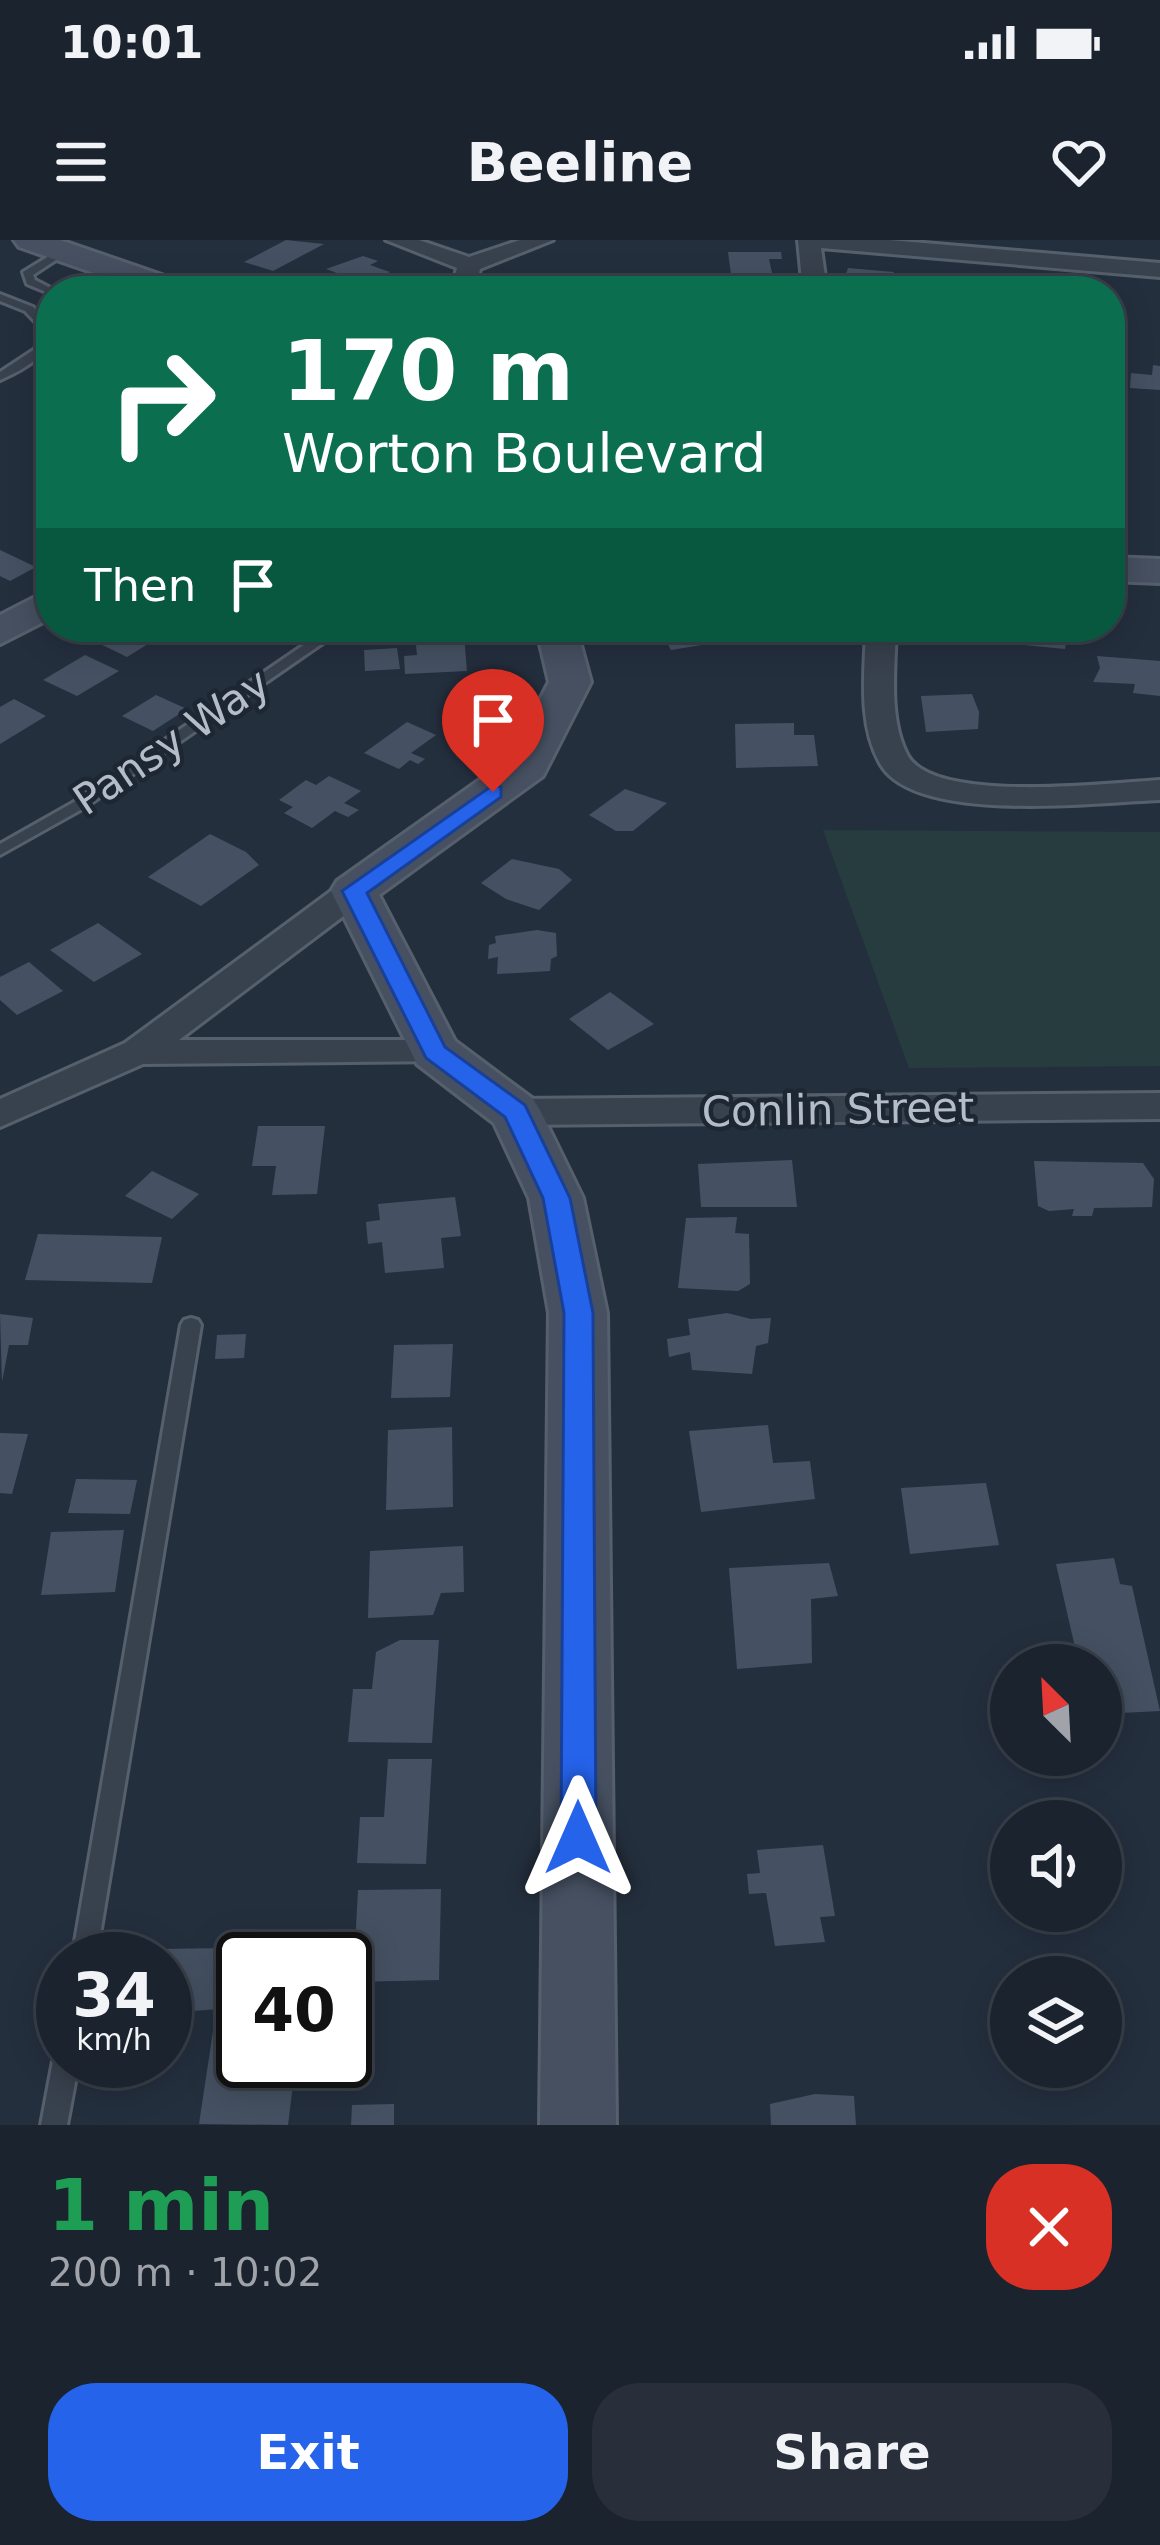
<!DOCTYPE html>
<html lang="en">
<head>
<meta charset="utf-8">
<style>
	body { margin:0; font-family:"DejaVu Sans",sans-serif; background:#282f3a; color:#f1f3f6; height:100vh; display:flex; flex-direction:column; font-size:45px; white-space:nowrap }
	* { box-sizing:border-box; margin:0 }
	p { font-size:39px; color:#a0a4aa }
	.icon { flex:none; width:66px; height:66px; fill:none; stroke:currentColor; stroke-width:2; stroke-linecap:round; stroke-linejoin:round }
	.map { position:relative; height:1885px; overflow:hidden }
	.side { display:flex; flex-direction:column; background:#1b232e; flex:1 }
	.side>* { flex:none }
	.top-card { position:absolute; left:36px; top:36px; width:1089px; height:366px; border-radius:48px; box-shadow:0 6px 30px #0003,0 0 0 3px #39404a; background:#0b6e4f; color:#fff; overflow:hidden }
	.needle { width:78px; rotate:336deg }
	.fabs { position:absolute; left:990px; top:1404px; display:grid; gap:24px }
	.fabs a { display:grid; place-items:center; width:132px; height:132px; border-radius:50%; background:#1b232e; box-shadow:0 6px 30px #0003,0 0 0 3px #39404a; font-size:60px }
	.speed { position:absolute; left:36px; top:1692px; display:flex; gap:24px; font-size:60px; font-weight:700; text-align:center }
	.speed>* { display:grid; place-content:center; width:156px; height:156px; border-radius:50%; background:#1b232e; box-shadow:0 6px 30px #0003,0 0 0 3px #39404a; line-height:1 }
	.speed small { font-size:30px; font-weight:400 }
	.speed .limit { border:6px solid #111; border-radius:18px; background:#fff; color:#111 }
	.pin { position:absolute; display:grid; place-items:center; width:102px; height:102px; color:#fff; margin:-123px -51px; border-radius:50% 50% 50% 0; rotate:-45deg; box-shadow:0 0 12px #0007 }
	.pin .icon { rotate:45deg }
	.me { position:absolute; width:132px; margin:-66px; rotate:0deg; stroke-linejoin:round; filter:drop-shadow(0 0 9px #0008) }
	.turn { display:flex; align-items:center; gap:42px; height:252px; padding:0 48px; font-size:54px }
	.turn .icon { width:156px; height:156px; stroke-width:2.5 }
	.turn b { display:block; font-size:84px; line-height:102px }
	.then { display:flex; align-items:center; height:114px; padding:0 48px; background:#0003; gap:24px; font-size:45px }
	.round { display:grid; place-items:center; flex:none; width:126px; height:126px; border-radius:48px; background:#282f3a }
	.overview { display:flex; align-items:center; justify-content:space-between; height:204px; padding:0 48px }
	h1 { font-size:72px; font-weight:800; line-height:90px; color:#1e9e55 }
	.action { display:flex; gap:24px; margin-top:auto; padding:24px 48px }
	.action a { flex:1; height:138px; border-radius:48px; background:#2563eb; color:#fff; font-size:48px; font-weight:800; line-height:138px; text-align:center }
	.action a+a { background:#282f3a; color:#f1f3f6 }
	.status { display:flex; justify-content:space-between; align-items:center; height:84px; padding:0 60px; background:#1b232e; direction:ltr }
	.status svg { height:33px; fill:currentColor }
	header { display:flex; justify-content:space-between; align-items:center; height:156px; padding:0 48px; background:#1b232e; font-size:54px; font-weight:800 }
	.map>svg:first-child { display:block }
</style>
</head>
<body>
<div class="status"><b>10:01</b><svg viewBox="0 0 49 12"><path d="M0 12V9h3v3zM5 12V6h3v6zM10 12V3h3v9zM15 12V0h3v12zM26 1h20v11H26zM47 4h2v5h-2z"/></svg></div>
<header><svg class="icon" aria-label="menu" viewBox="0 0 24 24"><path d="M4 6h16M4 12h16M4 18h16"/></svg>Beeline<svg class="icon" aria-label="heart" viewBox="0 0 24 24"><path d="M12 20l-8-8c-3-5 5-10 8-4 3-6 11-1 8 4z"/></svg></header>
<div class="map">
<svg width="1160" height="1885" viewBox="0 0 1160 1885">
	<rect width="100%" height="100%" fill="#242f3e"/>
	<polygon fill="#263c3f" points="823,590 1160,592 1160,826 909,828"/>
	<g fill="#455162">
		<polygon points="286,0 324,4 273,31 244,22"/>
		<polygon points="728,12 781,12 782,19 769,19 772,33 731,34"/>
		<polygon points="363,16 378,21 370,25 390,32 366,44 326,29"/>
		<polygon points="848,28 894,32 890,44 844,40"/>
		<polygon points="521,39 558,39 558,51 515,51"/>
		<polygon points="1153,125 1160,126 1160,150 1130,148 1131,133 1152,135"/>
		<polygon points="0,310 36,327 10,341 0,336"/>
		<polygon points="119,387 165,387 158,391 164,394 127,417 94,401"/>
		<polygon points="456,387 457,395 464,395 467,431 405,434 404,416 417,415 415,396 425,396 424,389"/>
		<polygon points="641,387 698,387 708,404 671,410 665,399 649,402"/>
		<polygon points="988,387 1068,387 1065,409 984,401"/>
		<polygon points="397,408 400,429 365,431 364,410"/>
		<polygon points="85,415 119,431 77,456 43,440"/>
		<polygon points="1097,416 1160,421 1160,456 1133,453 1135,444 1093,442 1100,428"/>
		<polygon points="972,454 979,472 978,489 926,492 921,456"/>
		<polygon points="156,455 187,469 153,491 122,476"/>
		<polygon points="14,459 46,476 0,504 0,467"/>
		<polygon points="407,482 436,495 411,513 425,519 418,524 410,520 399,529 364,513"/>
		<polygon points="794,483 794,495 814,495 818,526 736,528 735,484"/>
		<polygon points="329,536 361,551 344,563 359,570 348,577 335,571 312,588 284,573 293,567 279,560 306,540 316,545"/>
		<polygon points="625,549 667,563 633,591 616,591 589,575"/>
		<polygon points="210,594 246,612 259,625 201,666 148,637"/>
		<polygon points="512,619 559,629 572,640 539,670 506,659 481,643"/>
		<polygon points="98,683 142,714 94,742 50,710"/>
		<polygon points="537,690 556,693 557,716 551,719 550,731 497,734 498,717 488,719 489,705 496,703 495,696"/>
		<polygon points="29,722 63,751 17,775 0,760 0,737"/>
		<polygon points="610,752 654,784 608,810 569,779"/>
		<polygon points="258,886 325,886 317,954 272,955 276,926 252,926"/>
		<polygon points="792,920 797,967 701,967 698,924"/>
		<polygon points="1034,921 1143,923 1154,939 1152,967 1094,968 1092,976 1072,976 1074,969 1049,971 1038,966"/>
		<polygon points="152,931 199,954 172,979 125,956"/>
		<polygon points="455,957 461,996 441,998 444,1028 385,1033 382,1002 368,1004 366,982 380,980 378,964"/>
		<polygon points="737,977 735,993 749,994 750,1044 738,1051 678,1048 686,978"/>
		<polygon points="38,994 162,997 152,1043 25,1040"/>
		<polygon points="727,1073 751,1079 771,1078 768,1103 756,1106 752,1134 692,1130 690,1112 669,1117 667,1099 690,1095 688,1079"/>
		<polygon points="0,1074 33,1078 28,1105 9,1105 2,1142"/>
		<polygon points="246,1094 244,1118 215,1119 217,1095"/>
		<polygon points="453,1104 450,1157 391,1158 394,1105"/>
		<polygon points="768,1185 773,1223 810,1221 815,1259 701,1272 689,1191"/>
		<polygon points="452,1187 453,1267 386,1270 388,1190"/>
		<polygon points="0,1193 28,1194 12,1254 0,1253"/>
		<polygon points="76,1239 137,1240 130,1274 68,1273"/>
		<polygon points="986,1243 999,1305 910,1314 901,1248"/>
		<polygon points="124,1290 115,1352 41,1355 51,1292"/>
		<polygon points="463,1306 464,1352 441,1353 433,1375 368,1378 370,1311"/>
		<polygon points="1114,1318 1120,1344 1132,1346 1160,1471 1101,1474 1101,1425 1079,1425 1056,1324"/>
		<polygon points="829,1323 838,1356 811,1359 812,1423 737,1429 729,1328"/>
		<polygon points="400,1400 439,1400 432,1503 348,1502 353,1449 372,1449 376,1412"/>
		<polygon points="388,1519 432,1519 426,1624 357,1623 360,1577 384,1577"/>
		<polygon points="823,1605 835,1676 820,1677 825,1702 775,1706 766,1653 749,1654 747,1634 760,1633 757,1610"/>
		<polygon points="441,1649 439,1740 353,1742 358,1650"/>
		<polygon points="228,1708 229,1737 220,1769 165,1773 165,1719 156,1719 155,1709"/>
		<polygon points="213,1791 243,1792 243,1821 296,1821 288,1885 199,1884"/>
		<polygon points="815,1854 854,1856 856,1885 771,1885 770,1864"/>
		<polygon points="394,1864 394,1885 351,1885 352,1865"/>
	</g>
	<g fill="none" stroke-linecap="round" stroke-linejoin="round">
		<g stroke="#565f6c" stroke-width="6">
			<g id="lane">
				<polygon points="59,10 68,12 33,35 35,40 56,51 51,51 51,54 27,44 23,32"/>
				<path d="M0,54l33,13 18,19c0,30 -27,43 -51,54v-8l35,-23 7,-20 -17,-18 -25,-10z"/>
				<polygon points="330,387 346,387 84,568 0,615 0,604 74,562"/>
				<polygon points="191,1078 198,1080 201,1085 96,1719 72,1719 181,1085 184,1080"/>
				<polygon points="63,1810 63,1821 79,1821 67,1885 41,1885 53,1821 57,1812"/>
			</g>
		</g>
		<g stroke="#565f6c" stroke-width="6">
			<g id="street">
				<polygon points="386,0 419,0 469,17 520,0 553,0 480,29 475,51 451,51 457,28"/>
				<polygon points="798,0 889,0 1160,23 1160,37 821,8 827,51 803,51"/>
				<path d="M866,387h30c-1,40 -8,93 12,129 28,48 201,27 252,24v20c-61,2 -243,25 -279,-35 -24,-40 -16,-94 -15,-138z"/>
				<polygon points="354,640 366,643 371,651 366,659 179,800 435,800 448,803 453,812 448,821 143,824 0,887 0,859 125,803 342,643"/>
				<polygon points="1160,853 1160,879 515,885 502,881 496,872 502,863 515,859"/>
			</g>
		</g>
		<g stroke="#565f6c" stroke-width="6">
			<g id="secondary">
				<polygon points="14,0 60,0 188,44 193,51 146,51 19,7"/>
				<polygon points="1110,317 1160,319 1160,343 1110,341"/>
				<polygon points="51,349 51,378 0,404 0,375"/>
				<polygon points="536,387 576,387 591,442 543,536 379,655 455,801 533,859 541,872 583,958 607,1073 616,1885 540,1885 549,1073 529,958 494,883 417,824 331,651 337,641 509,519 549,442"/>
			</g>
		</g>
		<use href="#lane" fill="#38414e" fill-rule="evenodd"/>
		<use href="#street" fill="#38414e" fill-rule="evenodd"/>
		<use href="#secondary" fill="#465061" fill-rule="evenodd"/>
	</g>
	<polygon fill="#2563eb" stroke="#184099" stroke-width="3" points="493,545 501,547 501,557 367,653 445,807 525,865 570,958 593,1073 596,1598 591,1610 578,1615 566,1610 561,1598 564,1073 543,958 505,877 426,818 342,651"/>
	<g text-anchor="middle" stroke-width="9" stroke-linejoin="round" paint-order="stroke">
		<g font-size="42" fill="#b4bcc9" stroke="#1d2633">
			<text transform="translate(171 501) rotate(-34)" y="15">Pansy Way</text>
			<text transform="translate(838 869) rotate(-1)" y="15">Conlin Street</text>
		</g>
	</g>
</svg>
<div class="fabs">
<a><svg class="needle" viewBox="-14 -14 28 28"><path d="M0-13l5 13h-10z" fill="#e53935"/><path d="M0 13l5-13h-10z" fill="#a0a4aa"/></svg></a>
<a><svg class="icon" aria-label="sound" viewBox="0 0 24 24"><path d="M4 9h4l5-4v14l-5-4H4zM17 9q2 3 0 6"/></svg></a>
<a><svg class="icon" aria-label="layers" viewBox="0 0 24 24"><path d="M12 4l9 5-9 5-9-5zM3 14l9 5 9-5"/></svg></a>
</div>
<div class="speed"><div>34<small>km/h</small></div><div class="limit">40</div></div>
<div class="pin" style="left:493px;top:552px;background:#d93025"><svg class="icon" aria-label="arrive" viewBox="0 0 24 24"><path d="M6 21V4h12l-3 4 3 4H6"/></svg></div>
<svg class="me" style="left:578px;top:1598px" viewBox="-20 -20 40 40"><path d="M0-17L14 15 0 8-14 15z" fill="#2563eb" stroke="#fff" stroke-width="4"/></svg>
<div class="top-card">
<div class="turn"><svg class="icon" aria-label="right" viewBox="0 0 24 24"><path d="M7 20v-9h11M14 6l5 5-5 5"/></svg><div><b>170 m</b>Worton Boulevard</div></div>
<div class="then">Then<svg class="icon" aria-label="arrive" viewBox="0 0 24 24"><path d="M6 21V4h12l-3 4 3 4H6"/></svg></div>
</div>
</div>
<section class="side">
<div class="overview"><div><h1>1 min</h1><p>200 m · 10:02</p></div><a class="round" style="background:#d93025;color:#fff"><svg class="icon" aria-label="close" viewBox="0 0 24 24"><path d="M6 6l12 12M18 6L6 18"/></svg></a></div>
<div class="action"><a>Exit</a><a>Share</a></div>
</section>
</body>
</html>
